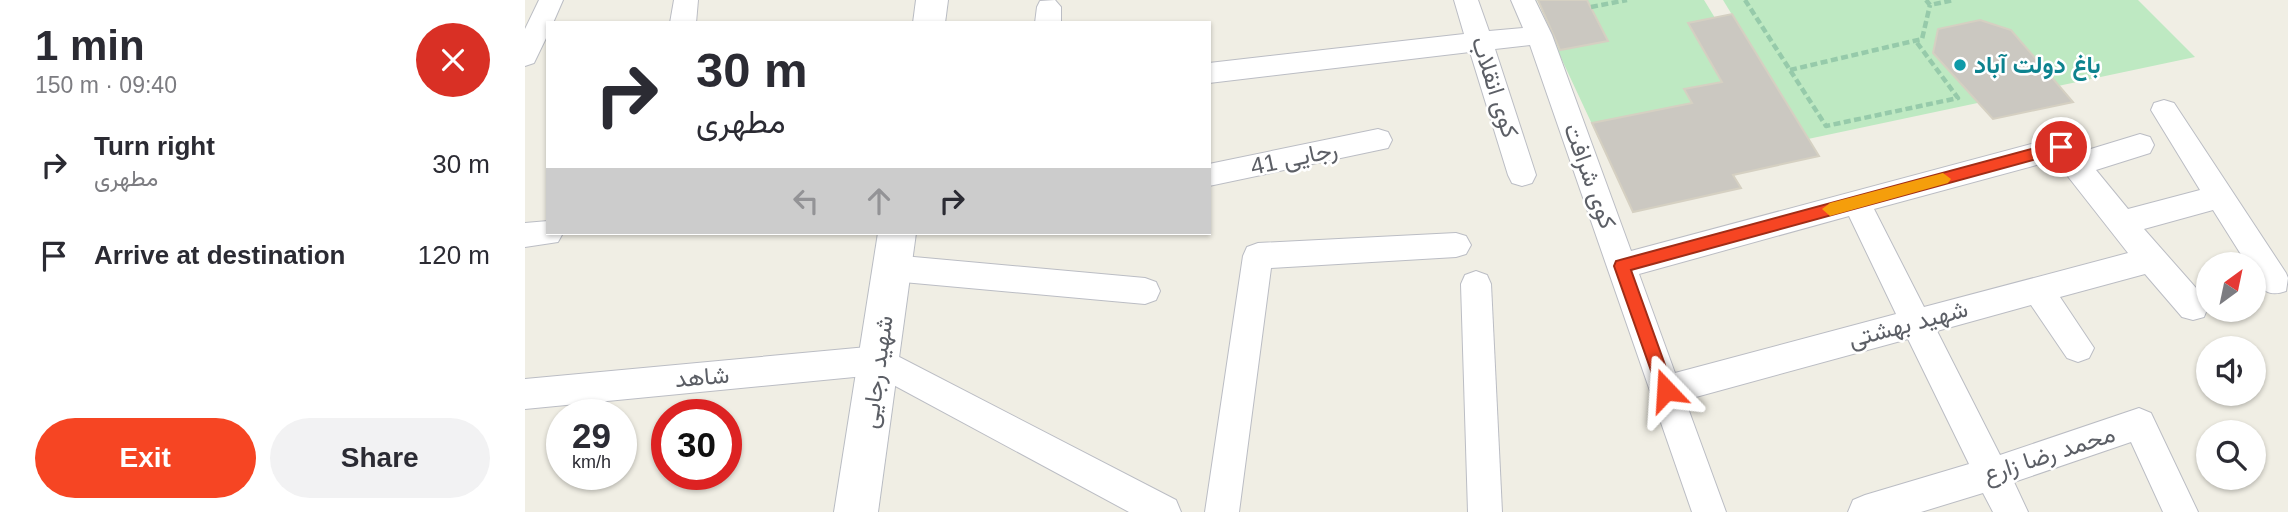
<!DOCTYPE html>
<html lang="en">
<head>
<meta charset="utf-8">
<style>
	body { margin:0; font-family:Arial,Vazirmatn,sans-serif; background:#f2f2f3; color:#2b2b33; height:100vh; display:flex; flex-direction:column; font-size:26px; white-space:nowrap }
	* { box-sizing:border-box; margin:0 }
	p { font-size:23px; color:#7c7c81 }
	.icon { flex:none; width:38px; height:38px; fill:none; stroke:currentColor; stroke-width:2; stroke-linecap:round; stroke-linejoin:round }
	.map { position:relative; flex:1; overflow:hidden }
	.sheet { display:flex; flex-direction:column; background:#fff; width:525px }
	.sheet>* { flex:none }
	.banner { position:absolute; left:21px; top:21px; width:665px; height:214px; border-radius:0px; box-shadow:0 2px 5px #0004; background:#fff; color:#2b2b33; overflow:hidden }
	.needle { width:46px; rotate:33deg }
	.tools { position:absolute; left:1671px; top:252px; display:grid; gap:14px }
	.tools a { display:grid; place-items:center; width:70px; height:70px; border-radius:50%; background:#fff; box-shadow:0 2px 5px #0004; font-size:35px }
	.speed { position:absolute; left:21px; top:399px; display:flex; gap:14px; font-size:35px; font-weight:700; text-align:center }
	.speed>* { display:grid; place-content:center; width:91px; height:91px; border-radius:50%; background:#fff; box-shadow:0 2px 5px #0004; line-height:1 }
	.speed small { font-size:18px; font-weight:400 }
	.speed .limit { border:10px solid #d22; background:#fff; color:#111 }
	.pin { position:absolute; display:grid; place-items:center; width:60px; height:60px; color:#fff; margin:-30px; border:4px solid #fff; border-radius:50%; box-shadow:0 2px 7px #0007 }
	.me { position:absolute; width:77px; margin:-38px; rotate:340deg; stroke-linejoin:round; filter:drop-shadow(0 0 5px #0008) }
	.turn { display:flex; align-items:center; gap:24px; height:147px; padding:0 35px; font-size:32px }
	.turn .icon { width:91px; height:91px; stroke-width:2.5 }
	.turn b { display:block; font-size:49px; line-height:60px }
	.lanes { display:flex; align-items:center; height:66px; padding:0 35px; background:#0003; justify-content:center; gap:35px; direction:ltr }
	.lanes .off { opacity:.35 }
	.round { display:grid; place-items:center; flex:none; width:74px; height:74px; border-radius:37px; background:#f2f2f3 }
	.summary { display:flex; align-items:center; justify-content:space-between; height:119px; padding:0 35px }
	h1 { font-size:42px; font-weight:800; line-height:52px }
	.primary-button { display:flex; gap:14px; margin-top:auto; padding:14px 35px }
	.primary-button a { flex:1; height:80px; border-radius:42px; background:#f64523; color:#fff; font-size:28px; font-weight:800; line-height:80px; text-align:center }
	.primary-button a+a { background:#f2f2f3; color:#2b2b33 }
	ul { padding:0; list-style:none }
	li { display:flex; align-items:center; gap:21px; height:91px; padding:0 35px }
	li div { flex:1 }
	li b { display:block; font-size:26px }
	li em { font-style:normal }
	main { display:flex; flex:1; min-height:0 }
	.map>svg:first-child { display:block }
</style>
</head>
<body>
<main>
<section class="sheet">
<div class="summary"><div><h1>1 min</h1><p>150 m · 09:40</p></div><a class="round" style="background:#d93025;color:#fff"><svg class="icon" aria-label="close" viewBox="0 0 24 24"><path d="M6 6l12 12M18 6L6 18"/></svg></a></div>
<ul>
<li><svg class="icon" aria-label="right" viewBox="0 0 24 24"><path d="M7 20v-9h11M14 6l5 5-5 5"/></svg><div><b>Turn right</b><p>مطهری</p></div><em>30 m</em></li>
<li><svg class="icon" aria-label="arrive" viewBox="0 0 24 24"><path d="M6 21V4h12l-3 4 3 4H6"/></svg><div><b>Arrive at destination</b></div><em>120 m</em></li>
</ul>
<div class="primary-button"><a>Exit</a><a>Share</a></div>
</section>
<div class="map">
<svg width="1763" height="512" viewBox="0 0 1763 512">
	<rect width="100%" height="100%" fill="#f0eee4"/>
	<g fill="#bee9c2">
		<polygon points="1009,0 1011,0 1034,50 1082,41 1062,0 1179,0 1190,18 1163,23 1197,82 1160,89 1167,103 1067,123 1108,212"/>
		<polygon points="1198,0 1613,0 1670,57 1283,139"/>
	</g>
	<g fill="#cbc8c1" stroke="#d5d0c2" stroke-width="2">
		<polygon points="1013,0 1062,0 1083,41 1035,50"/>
		<polygon points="1207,14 1294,156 1208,175 1216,188 1108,212 1067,123 1167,103 1159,89 1197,82 1163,23"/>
		<polygon points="1455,20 1486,30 1548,102 1468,119 1408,53 1413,29"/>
	</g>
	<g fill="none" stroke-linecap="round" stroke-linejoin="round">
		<g stroke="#bbbdc4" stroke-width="2">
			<g id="street">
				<polygon points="14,0 38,0 28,23 23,23 23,34 9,63 0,66 0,29"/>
				<polygon points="149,0 173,0 171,23 145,23"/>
				<polygon points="530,0 536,7 536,23 510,23 512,7 515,1"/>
				<path d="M929,0h24l11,31 34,-3 -12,-28h24l17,35 79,216 430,-115 10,3 10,13 59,-18 10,3 4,8 -4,8 -54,17 32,39 72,-19 -49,-80 3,-7 10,-3 10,3 112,170 2,5 -2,13c-21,8 -32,-6 -32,-27h-7l-34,-54 -69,19 60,68 4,10 -4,10 -11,3 -11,-3 -37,-43 -85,23 34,51 -5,10 -11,4 -11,-4 -36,-53 -94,26 63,124 139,-47 12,5 47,99h-35l-32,-70 -117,40 14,30h-35l-10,-19 -62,19h-73l5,-12 12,-5 104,-31 -61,-125 -223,61 41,112h-34l-162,-467 -35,4 41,126 -4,8 -10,3 -10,-3 -4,-8 -38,-123 -261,31v-20l255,-29zM1530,160l73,93 -204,54 -50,-98zM1324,216l47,98 -221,59 -36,-99z"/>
				<polygon points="853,129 863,132 867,140 863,148 684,186 684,164"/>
				<polygon points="23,221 23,233 38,233 33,242 0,247 0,223"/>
				<polygon points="931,233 941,236 946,245 941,254 931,257 746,268 714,512 680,512 718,256 722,247 733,243"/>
				<polygon points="367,255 620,278 631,282 635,291 631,300 620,304 367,281 356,277 352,268 356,259"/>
				<polygon points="951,271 962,275 966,284 977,512 943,512 936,284 940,275"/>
				<polygon points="353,346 651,500 656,512 604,512 350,375 0,409 0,379"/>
			</g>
		</g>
		<g stroke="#b9bcc3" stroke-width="2">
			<g id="secondary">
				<polygon points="391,0 423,0 420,23 388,23"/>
				<polygon points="353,233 391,233 353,512 309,512"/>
			</g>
		</g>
		<g stroke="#96caaa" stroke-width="4.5" stroke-dasharray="7 3.5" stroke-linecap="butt">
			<polyline points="1220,0 1301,126 1433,98 1390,40"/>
			<polyline points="1401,0 1405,5 1429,0"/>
			<polyline points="1066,7 1102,0"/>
			<polyline points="1265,70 1397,39 1405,5"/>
		</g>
		<use href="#street" fill="#fff" fill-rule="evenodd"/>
		<use href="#secondary" fill="#fff" fill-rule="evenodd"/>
	</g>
	<polygon fill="#f64523" stroke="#a02d17" stroke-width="2" points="1536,141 1541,143 1543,147 1541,151 1106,270 1149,390 1147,396 1141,398 1135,396 1089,266 1091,261"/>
	<polygon fill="#f59e0b" points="1418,173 1426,179 1423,183 1305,216 1297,209 1305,203"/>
	<circle fill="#0f9aa8" stroke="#fff" stroke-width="2.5" cx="1435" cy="65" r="7"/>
	<g text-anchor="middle" stroke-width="5" stroke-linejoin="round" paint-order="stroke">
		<g font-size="24" font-weight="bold" fill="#0d838f" stroke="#fff" text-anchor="start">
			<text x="1449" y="73">باغ دولت آباد</text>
		</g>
		<g font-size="24" fill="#5c5f66" stroke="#fff">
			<text transform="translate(970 87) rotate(72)" y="8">کوی انقلاب</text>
			<text transform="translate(769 158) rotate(-12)" y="8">رجایی 41</text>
			<text transform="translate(1065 176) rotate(70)" y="8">کوی شرافت</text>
			<text transform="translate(1383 324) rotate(-15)" y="8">شهید بهشتی</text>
			<text transform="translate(352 372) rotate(-82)" y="8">شهید رجایی</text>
			<text transform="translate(177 377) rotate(-5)" y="8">شاهد</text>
			<text transform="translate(1524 454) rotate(-18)" y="8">محمد رضا زارع</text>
		</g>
	</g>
</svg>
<div class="tools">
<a><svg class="needle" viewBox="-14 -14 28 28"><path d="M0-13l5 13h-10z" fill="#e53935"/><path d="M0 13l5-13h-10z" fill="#7c7c81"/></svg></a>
<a><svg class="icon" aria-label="sound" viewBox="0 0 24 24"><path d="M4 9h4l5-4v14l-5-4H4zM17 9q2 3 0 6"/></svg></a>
<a><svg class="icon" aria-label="search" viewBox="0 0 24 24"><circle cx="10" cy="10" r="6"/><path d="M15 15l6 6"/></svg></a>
</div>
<div class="speed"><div>29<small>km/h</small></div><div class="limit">30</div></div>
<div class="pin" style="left:1536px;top:147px;background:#d93025"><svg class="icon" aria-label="arrive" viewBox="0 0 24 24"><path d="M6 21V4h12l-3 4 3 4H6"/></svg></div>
<svg class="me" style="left:1141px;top:390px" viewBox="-20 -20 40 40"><path d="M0-17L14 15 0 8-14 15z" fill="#f64523" stroke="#fff" stroke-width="4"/></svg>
<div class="banner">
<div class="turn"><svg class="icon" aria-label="right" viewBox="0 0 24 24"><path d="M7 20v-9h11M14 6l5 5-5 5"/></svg><div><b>30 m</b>مطهری</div></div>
<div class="lanes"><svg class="icon off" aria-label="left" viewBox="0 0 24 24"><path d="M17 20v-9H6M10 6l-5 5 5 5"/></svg><svg class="icon off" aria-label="ahead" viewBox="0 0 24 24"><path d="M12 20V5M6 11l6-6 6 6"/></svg><svg class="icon" aria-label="right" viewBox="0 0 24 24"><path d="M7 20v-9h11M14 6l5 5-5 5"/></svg></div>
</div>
</div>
</main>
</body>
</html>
